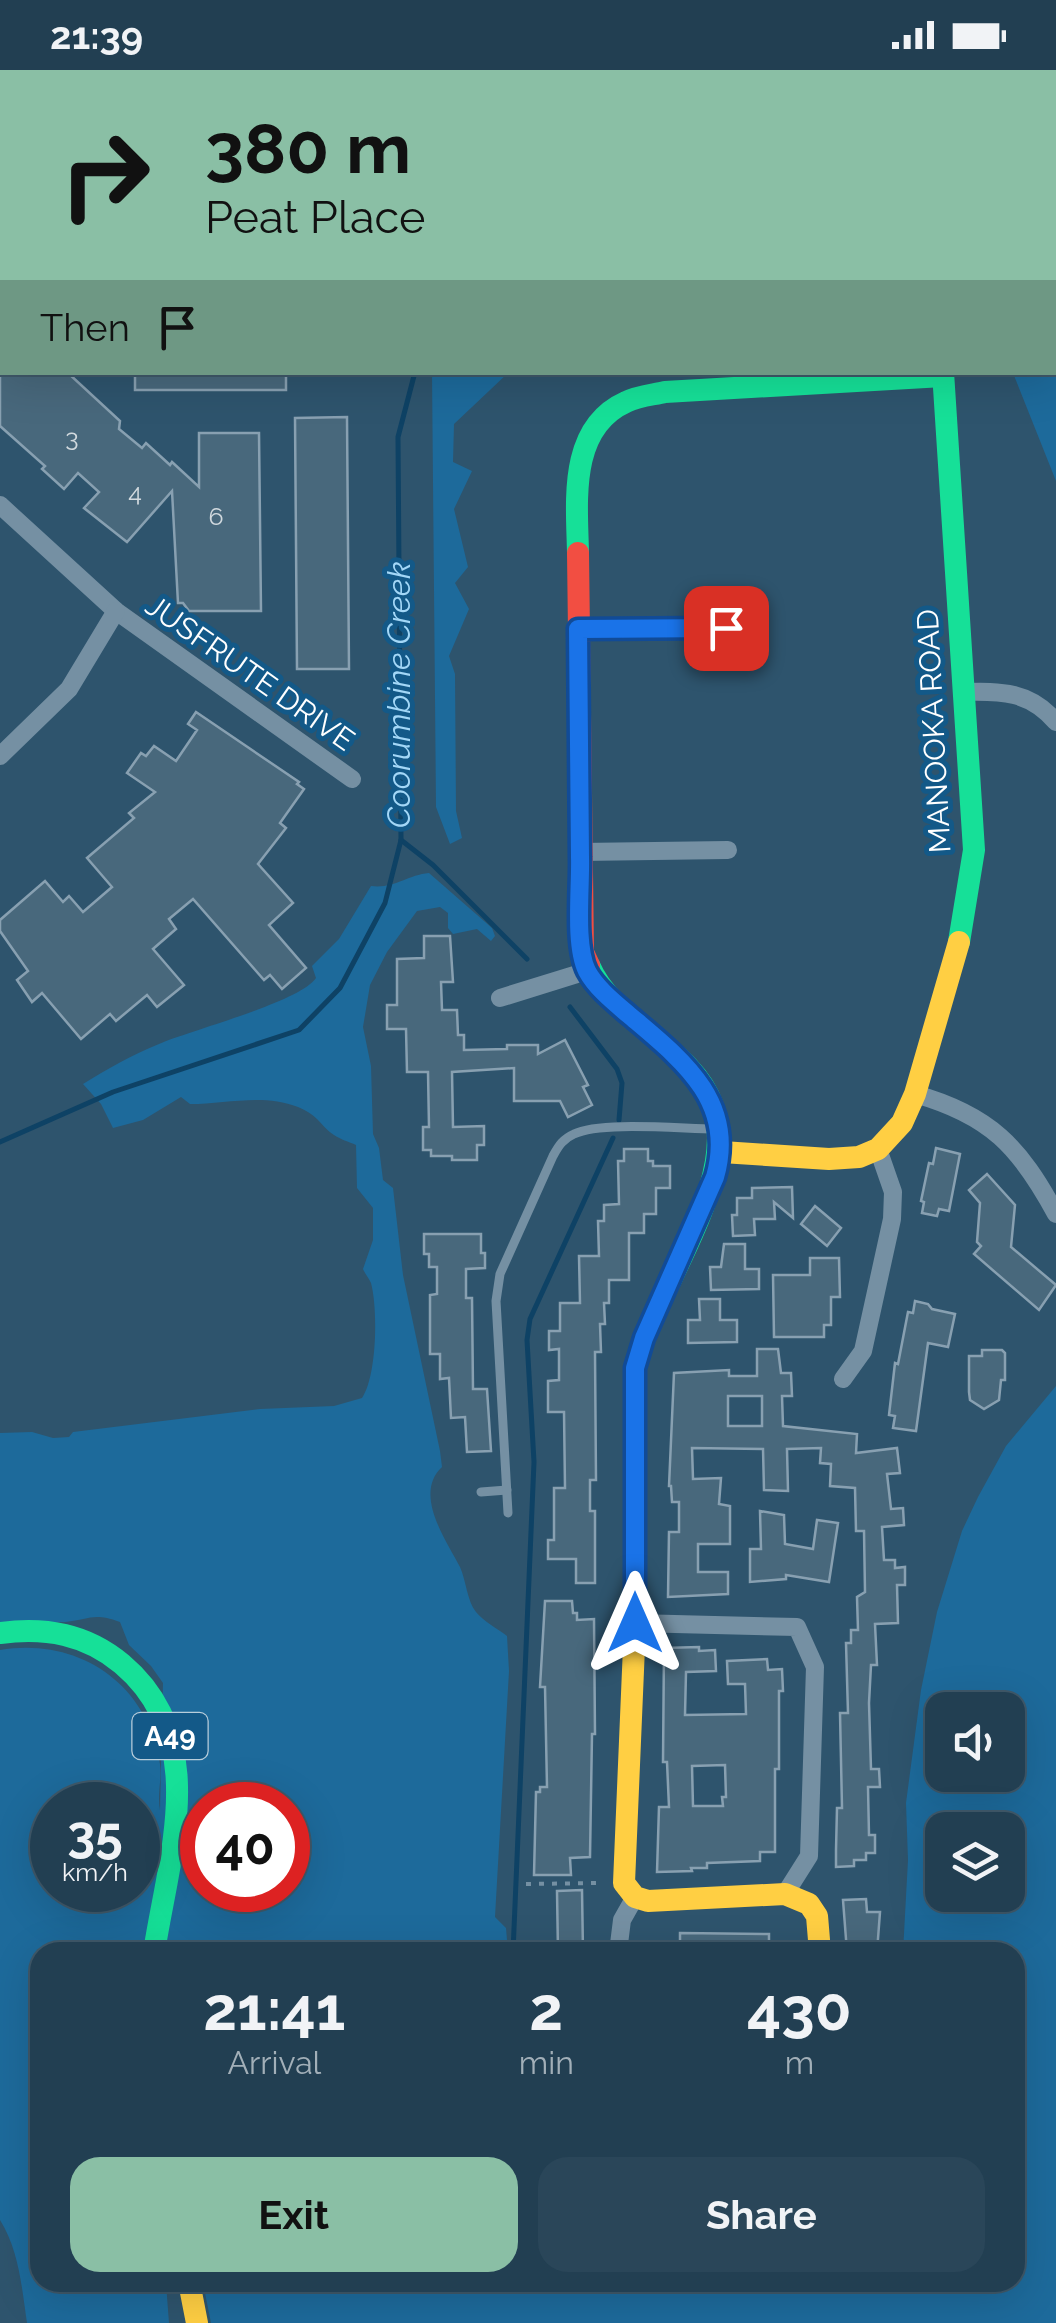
<!DOCTYPE html>
<html lang="en">
<head>
<meta charset="utf-8">
<style>
	body { margin:0; font-family:Raleway,sans-serif; background:#2a4659; color:#f1f3f6; height:100vh; display:flex; flex-direction:column; font-size:38px; white-space:nowrap }
	* { box-sizing:border-box; margin:0 }
	p { font-size:32px; color:#a2afb8 }
	.icon { flex:none; width:55px; height:55px; fill:none; stroke:currentColor; stroke-width:2; stroke-linecap:round; stroke-linejoin:round }
	.map { position:relative; flex:1; overflow:hidden }
	.details { position:absolute; left:30px; top:1872px; width:995px; height:350px; display:flex; flex-direction:column; background:#223f52; border-radius:30px; box-shadow:0 10px 40px #0002,0 0 0 2px #3f5869 }
	.details>* { flex:none }
	.banner { position:absolute; left:0px; top:0px; width:1058px; height:305px; box-shadow:0 10px 40px #0002,0 0 0 2px #3f5869; background:#8abfa5; color:#111; overflow:hidden }
	.buttons { position:absolute; left:925px; top:1622px; display:grid; gap:20px }
	.buttons a { display:grid; place-items:center; width:100px; height:100px; border-radius:20px; background:#223f52; box-shadow:0 10px 40px #0002,0 0 0 2px #3f5869; font-size:50px }
	.speed { position:absolute; left:30px; top:1712px; display:flex; gap:20px; font-size:50px; font-weight:700; text-align:center }
	.speed>* { display:grid; place-content:center; width:130px; height:130px; border-radius:50%; background:#223f52; box-shadow:0 10px 40px #0002,0 0 0 2px #3f5869; line-height:1 }
	.speed small { font-size:25px; font-weight:400 }
	.speed .limit { border:15px solid #d22; background:#fff; color:#111 }
	.pin { position:absolute; display:grid; place-items:center; width:85px; height:85px; color:#fff; margin:-42px; border-radius:20px; box-shadow:0 5px 15px #0006 }
	.me { position:absolute; width:110px; margin:-55px; rotate:0deg; stroke-linejoin:round; filter:drop-shadow(0 0 8px #0008) }
	.turn { display:flex; align-items:center; gap:35px; height:210px; padding:0 40px; font-size:45px }
	.turn .icon { width:130px; height:130px; stroke-width:2.5 }
	.turn b { display:block; font-size:70px; line-height:85px }
	.then { display:flex; align-items:center; height:95px; padding:0 40px; background:#0003; gap:20px; font-size:38px }
	.eta { display:flex; justify-content:space-evenly; align-items:center; height:170px; text-align:center }
	.eta b { font-size:60px; font-weight:700; line-height:70px }
	.button { display:flex; gap:20px; margin-top:auto; padding:20px 40px }
	.button a { flex:1; height:115px; border-radius:30px; background:#8abfa5; color:#111; font-size:40px; font-weight:700; line-height:115px; text-align:center }
	.button a+a { background:#2a4659; color:#f1f3f6 }
	.status { display:flex; justify-content:space-between; align-items:center; height:70px; padding:0 50px; background:#223f52; direction:ltr }
	.status svg { height:28px; fill:currentColor }
	.map>svg:first-child { display:block }
</style>
</head>
<body>
<div class="status"><b>21:39</b><svg viewBox="0 0 49 12"><path d="M0 12V9h3v3zM5 12V6h3v6zM10 12V3h3v9zM15 12V0h3v12zM26 1h20v11H26zM47 4h2v5h-2z"/></svg></div>
<div class="map">
<svg width="1056" height="2253" viewBox="0 0 1056 2253">
	<rect width="100%" height="100%" fill="#2e546d"/>
	<g fill="#1d6a9b" fill-rule="evenodd">
		<polygon points="482,0 913,0 912,2"/>
		<polygon points="961,0 1056,0 1056,411 1013,303 1055,302 1055,2 961,2"/>
		<polygon points="432,303 508,303 454,354 453,392 472,401 454,439 468,497 455,513 469,539 449,586 455,604 456,741 462,768 450,774 436,737"/>
		<path d="M429,803l63,55 3,8 -4,5 -14,-12 -24,5 -5,-6v-15l-8,-6 -23,4 -30,41 -17,33 -7,42 8,39 2,68 6,14 4,32 10,8 10,87 37,176 2,16c-29,27 4,73 18,100 6,13 7,34 16,45 7,9 22,17 31,24l2,35 -14,246 11,11 2,24h-468v330l126,1 3,40h-142c-5,-34 -8,-73 -27,-103v-570c78,-13 148,33 160,114 2,15 -3,31 0,46l3,-127 -12,-17 -22,-21 -9,-23c-28,-10 -30,-2 -55,0 -22,1 -43,0 -65,0v-189l32,-1 21,6 16,-1 4,-5 187,-23 74,-3 28,-8c15,-22 16,-89 9,-115 -2,-5 -6,-9 -8,-14l10,-29v-32l-16,-20 -1,-43c-7,-3 -16,-6 -22,-10 -14,-9 -14,-19 -36,-28 -35,-14 -73,-3 -108,-3l-9,-7 -38,23 -30,8 -12,-24 -18,-20c24,-15 49,-29 76,-40 32,-14 141,-42 157,-66l-4,-12 27,-27 32,-53c23,3 36,-11 58,-13zM52,1735h86v85h-86zM202,1735h86v85h-86z"/>
		<path d="M1056,1316v937h-845l-8,-40 812,-1v-330h-112l5,-92 -2,-57 15,-113 16,-78 25,-81 16,-34 28,-51zM942,1640h66v65h-66zM942,1760h66v65h-66z"/>
	</g>
	<g fill="none" stroke-linecap="round" stroke-linejoin="round">
		<g stroke="#0e4265" stroke-width="5">
			<polyline points="645,0 647,2"/>
			<polyline points="490,2 491,0"/>
			<polyline points="1055,166 1056,167"/>
			<polyline points="401,770 433,795 527,889"/>
			<polyline points="570,937 617,999 622,1013 619,1050"/>
			<polyline points="0,1072 113,1022 299,960 340,918 385,833 401,770 398,367 415,302"/>
			<polyline points="513,1882 534,1392 527,1270 530,1249 613,1068"/>
		</g>
	</g>
	<g fill="#48687c" stroke="#88a0b1" stroke-width="2.5" fill-rule="evenodd">
		<polygon points="0,302 67,302 120,351 119,359 142,378 146,373 170,395 172,392 199,417 199,363 259,363 261,541 189,541 183,533 178,533 172,421 127,472 84,438 99,422 78,403 64,419 42,399 45,396 0,356"/>
		<rect x="135" y="302" width="151" height="18"/>
		<polygon points="347,347 349,599 297,599 295,348"/>
		<polygon points="196,642 299,712 297,714 304,719 280,753 286,758 258,794 293,833 269,855 306,898 282,919 270,905 264,910 193,829 169,849 176,859 153,879 184,915 157,937 147,925 116,951 110,944 81,969 42,923 32,932 17,910 28,901 0,861 0,850 45,811 63,832 69,826 83,842 112,817 87,788 134,748 129,743 155,722 127,703 141,683 146,686 154,676 176,691 197,660 188,654"/>
		<polygon points="424,866 450,866 453,912 441,912 442,940 457,940 458,965 464,965 464,980 507,979 507,975 538,975 538,984 565,970 588,1015 583,1017 592,1035 568,1047 560,1031 514,1031 514,998 452,1002 453,1057 484,1056 484,1075 477,1075 477,1090 452,1090 452,1086 431,1086 431,1080 423,1080 423,1057 429,1057 428,1002 407,1002 406,959 387,959 387,935 397,935 397,889 424,888"/>
		<polygon points="936,1078 960,1084 949,1141 939,1139 937,1146 922,1143 924,1132 921,1131 929,1093 933,1094"/>
		<polygon points="624,1079 648,1079 648,1091 653,1091 653,1096 670,1096 670,1118 656,1118 656,1144 644,1144 644,1163 629,1163 629,1210 609,1210 609,1233 604,1233 605,1254 600,1254 601,1282 595,1282 596,1410 590,1410 590,1441 595,1441 595,1513 576,1513 576,1489 548,1489 548,1470 554,1470 554,1418 565,1418 564,1342 548,1342 548,1311 559,1310 559,1279 549,1280 549,1261 560,1261 560,1233 580,1233 579,1186 599,1186 598,1151 604,1151 604,1135 619,1134 618,1091 624,1091"/>
		<polygon points="987,1104 1015,1135 1011,1177 1056,1215 1039,1240 974,1184 981,1176 977,1172 980,1133 969,1120"/>
		<polygon points="792,1117 793,1148 774,1132 775,1149 754,1149 755,1165 733,1166 732,1145 737,1145 737,1128 752,1128 752,1118"/>
		<polygon points="815,1136 841,1158 827,1176 801,1154"/>
		<polygon points="424,1164 481,1164 481,1183 485,1183 485,1198 466,1199 466,1228 472,1228 473,1319 487,1319 491,1381 467,1382 465,1347 451,1348 449,1308 440,1309 440,1284 430,1284 430,1225 437,1224 437,1197 429,1197 429,1184 424,1184"/>
		<polygon points="724,1174 745,1174 745,1199 759,1199 759,1219 711,1220 710,1197 721,1197"/>
		<polygon points="810,1188 839,1188 840,1227 831,1227 831,1255 824,1255 824,1267 774,1267 773,1205 810,1205"/>
		<polygon points="699,1229 720,1229 720,1250 737,1250 737,1272 688,1273 688,1250 700,1250"/>
		<polygon points="915,1231 928,1234 932,1239 955,1244 948,1277 928,1273 916,1361 893,1358 895,1346 889,1345 895,1293 898,1294 908,1242 913,1243"/>
		<path d="M757,1279h21l3,24h10l1,23h-10l1,30 74,8 -1,19 41,-5 3,25 -13,1 4,35 12,-1 1,17 -22,2 2,33h11v8l10,-1v18h-8l1,38 -23,1 2,41h-6l-2,38 2,66h8l1,18h-12l1,48h6v18h-9v7h-12v6l-18,1v-17l1,-42h5l-2,-95h8l-2,-70h5v-13h7l-1,-33 8,-5 -1,-61h-8l-1,-43 -25,-2 1,-22 -11,-1 1,-15 -34,1 1,42 -24,-1 -1,-41 -71,-1 1,31 28,-1 -2,26 11,2v38h-32v28h30v22l-60,3 1,-65h10v-30h-7l-1,-16h-2l5,-113 55,-3v6h28zM728,1326h34v30h-34z"/>
		<polygon points="982,1280 1002,1280 1005,1283 1005,1310 1001,1310 999,1330 984,1339 970,1330 969,1322 969,1286 982,1286"/>
		<polygon points="760,1441 784,1445 785,1474 813,1479 817,1450 838,1453 829,1512 786,1505 786,1509 750,1512 750,1479 761,1479"/>
		<polygon points="545,1531 572,1531 573,1543 577,1543 577,1550 594,1549 595,1664 592,1664 590,1787 570,1788 571,1805 534,1805 536,1722 540,1722 540,1717 547,1717 545,1617 540,1617"/>
		<path d="M699,1577v4l16,-1 1,21 -30,1 -1,43 61,-1 -1,-30h-17l-1,-23 40,-2 1,11 14,-1 1,22h-4v78h-4v83h-15v9l-53,2v5h-16l1,3 -35,1 2,-65h10l-2,-45h-4l1,-114zM725,1695l1,32h-4l1,9h-30l-1,-40z"/>
		<polygon points="582,1820 583,1882 558,1882 557,1821"/>
		<polygon points="866,1829 867,1842 880,1842 877,1882 847,1882 843,1830"/>
		<polygon points="680,1863 769,1864 769,1882 680,1882"/>
	</g>
	<g fill="none" stroke-linecap="round" stroke-linejoin="round">
		<polyline stroke="#7590a3" stroke-width="4" stroke-dasharray="5 8" stroke-linecap="butt" points="526,1814 600,1813"/>
		<g stroke="#7590a3" stroke-width="9">
			<polyline points="235,2 235,0"/>
			<polyline points="252,2 252,0"/>
			<polyline points="481,1422 507,1420"/>
			<path d="M508,1443l-12,-212 4,-27 53,-118c6,-11 10,-17 21,-22 26,-13 109,-5 141,-5"/>
		</g>
		<g stroke="#7590a3" stroke-width="18">
			<polyline points="935,2 935,0"/>
			<polyline points="0,435 116,541 352,709"/>
			<polyline points="578,559 726,558"/>
			<path d="M963,622c38,-1 67,-1 93,30"/>
			<polyline points="0,686 69,619 116,541"/>
			<polyline points="580,782 728,780"/>
			<polyline points="500,928 587,901"/>
			<path d="M915,1024c75,21 105,53 141,120"/>
			<polyline points="843,1309 863,1281 892,1149 893,1122 878,1079"/>
			<polyline points="635,1553 797,1557 815,1597 809,1786 785,1824"/>
			<polyline points="618,1882 622,1850 635,1827"/>
		</g>
		<g stroke="#16e098" stroke-width="22">
			<polyline points="943,302 974,780 959,872"/>
			<path d="M578,483c-1,-51 -10,-125 48,-151 12,-6 26,-7 39,-10l278,-16"/>
			<path d="M589,895c25,59 104,82 124,141 26,76 -56,180 -76,256 -4,15 -2,31 -2,46 0,30 0,61 0,91"/>
			<path d="M0,1563c46,-6 86,1 122,31 89,75 47,190 32,288"/>
		</g>
		<g stroke="#ffcf43" stroke-width="22">
			<polyline points="722,1082 829,1089 859,1087 878,1079 902,1053 915,1024 959,872"/>
			<polyline points="635,1429 635,1553 624,1813 635,1827 648,1831 785,1824 809,1834 817,1846 820,1882"/>
			<polyline points="189,2212 197,2253"/>
		</g>
		<polyline stroke="#f24e42" stroke-width="22" points="578,483 583,882 589,895"/>
	</g>
	<g fill="none" stroke-linecap="round" stroke-linejoin="round">
		<g stroke="#114b97" stroke-width="25">
			<path id="route" d="M635,1553v-255l9,-30 71,-161c22,-76 -34,-118 -86,-162 -14,-12 -33,-27 -42,-44 -13,-26 -6,-84 -7,-114 0,-76 -1,-152 -2,-228l148,-1"/>
		</g>
		<use href="#route" stroke="#1a73e8" stroke-width="18"/>
	</g>
	<g text-anchor="middle" stroke-width="10" stroke-linejoin="round" paint-order="stroke">
		<g font-size="25" fill="#d1d9de">
			<text x="72" y="376">3</text>
			<text x="135" y="431">4</text>
			<text x="216" y="455">6</text>
		</g>
		<rect fill="#135988" stroke="#b8cddb" stroke-width="2.5" x="132.5" y="1643" width="75" height="46" rx="8"/>
		<g font-size="28" font-weight="bold" fill="#fff">
			<text x="170" y="1676">A49</text>
		</g>
		<g font-size="30" fill="#fff" stroke="#135988">
			<text transform="translate(250 603) rotate(35)" y="10">JUSFRUTE DRIVE</text>
			<text transform="translate(934 661) rotate(-93)" y="10">MANOOKA ROAD</text>
		</g>
		<g font-size="32" font-style="italic" fill="#a3d7f7" stroke="#135988">
			<text transform="translate(399 625) rotate(-90)" y="11">Coorumbine Creek</text>
		</g>
	</g>
</svg>
<div class="buttons">
<a><svg class="icon" aria-label="sound" viewBox="0 0 24 24"><path d="M4 9h4l5-4v14l-5-4H4zM17 9q2 3 0 6"/></svg></a>
<a><svg class="icon" aria-label="layers" viewBox="0 0 24 24"><path d="M12 4l9 5-9 5-9-5zM3 14l9 5 9-5"/></svg></a>
</div>
<div class="speed"><div>35<small>km/h</small></div><div class="limit">40</div></div>
<div class="pin" style="left:726px;top:558px;background:#d93025"><svg class="icon" aria-label="arrive" viewBox="0 0 24 24"><path d="M6 21V4h12l-3 4 3 4H6"/></svg></div>
<svg class="me" style="left:635px;top:1553px" viewBox="-20 -20 40 40"><path d="M0-17L14 15 0 8-14 15z" fill="#1a73e8" stroke="#fff" stroke-width="4"/></svg>
<div class="banner">
<div class="turn"><svg class="icon" aria-label="right" viewBox="0 0 24 24"><path d="M7 20v-9h11M14 6l5 5-5 5"/></svg><div><b>380 m</b>Peat Place</div></div>
<div class="then">Then<svg class="icon" aria-label="arrive" viewBox="0 0 24 24"><path d="M6 21V4h12l-3 4 3 4H6"/></svg></div>
</div>
<section class="details">
<div class="eta">
<div><b>21:41</b><p>Arrival</p></div>
<div><b>2</b><p>min</p></div>
<div><b>430</b><p>m</p></div>
</div>
<div class="button"><a>Exit</a><a>Share</a></div>
</section>
</div>
</body>
</html>
